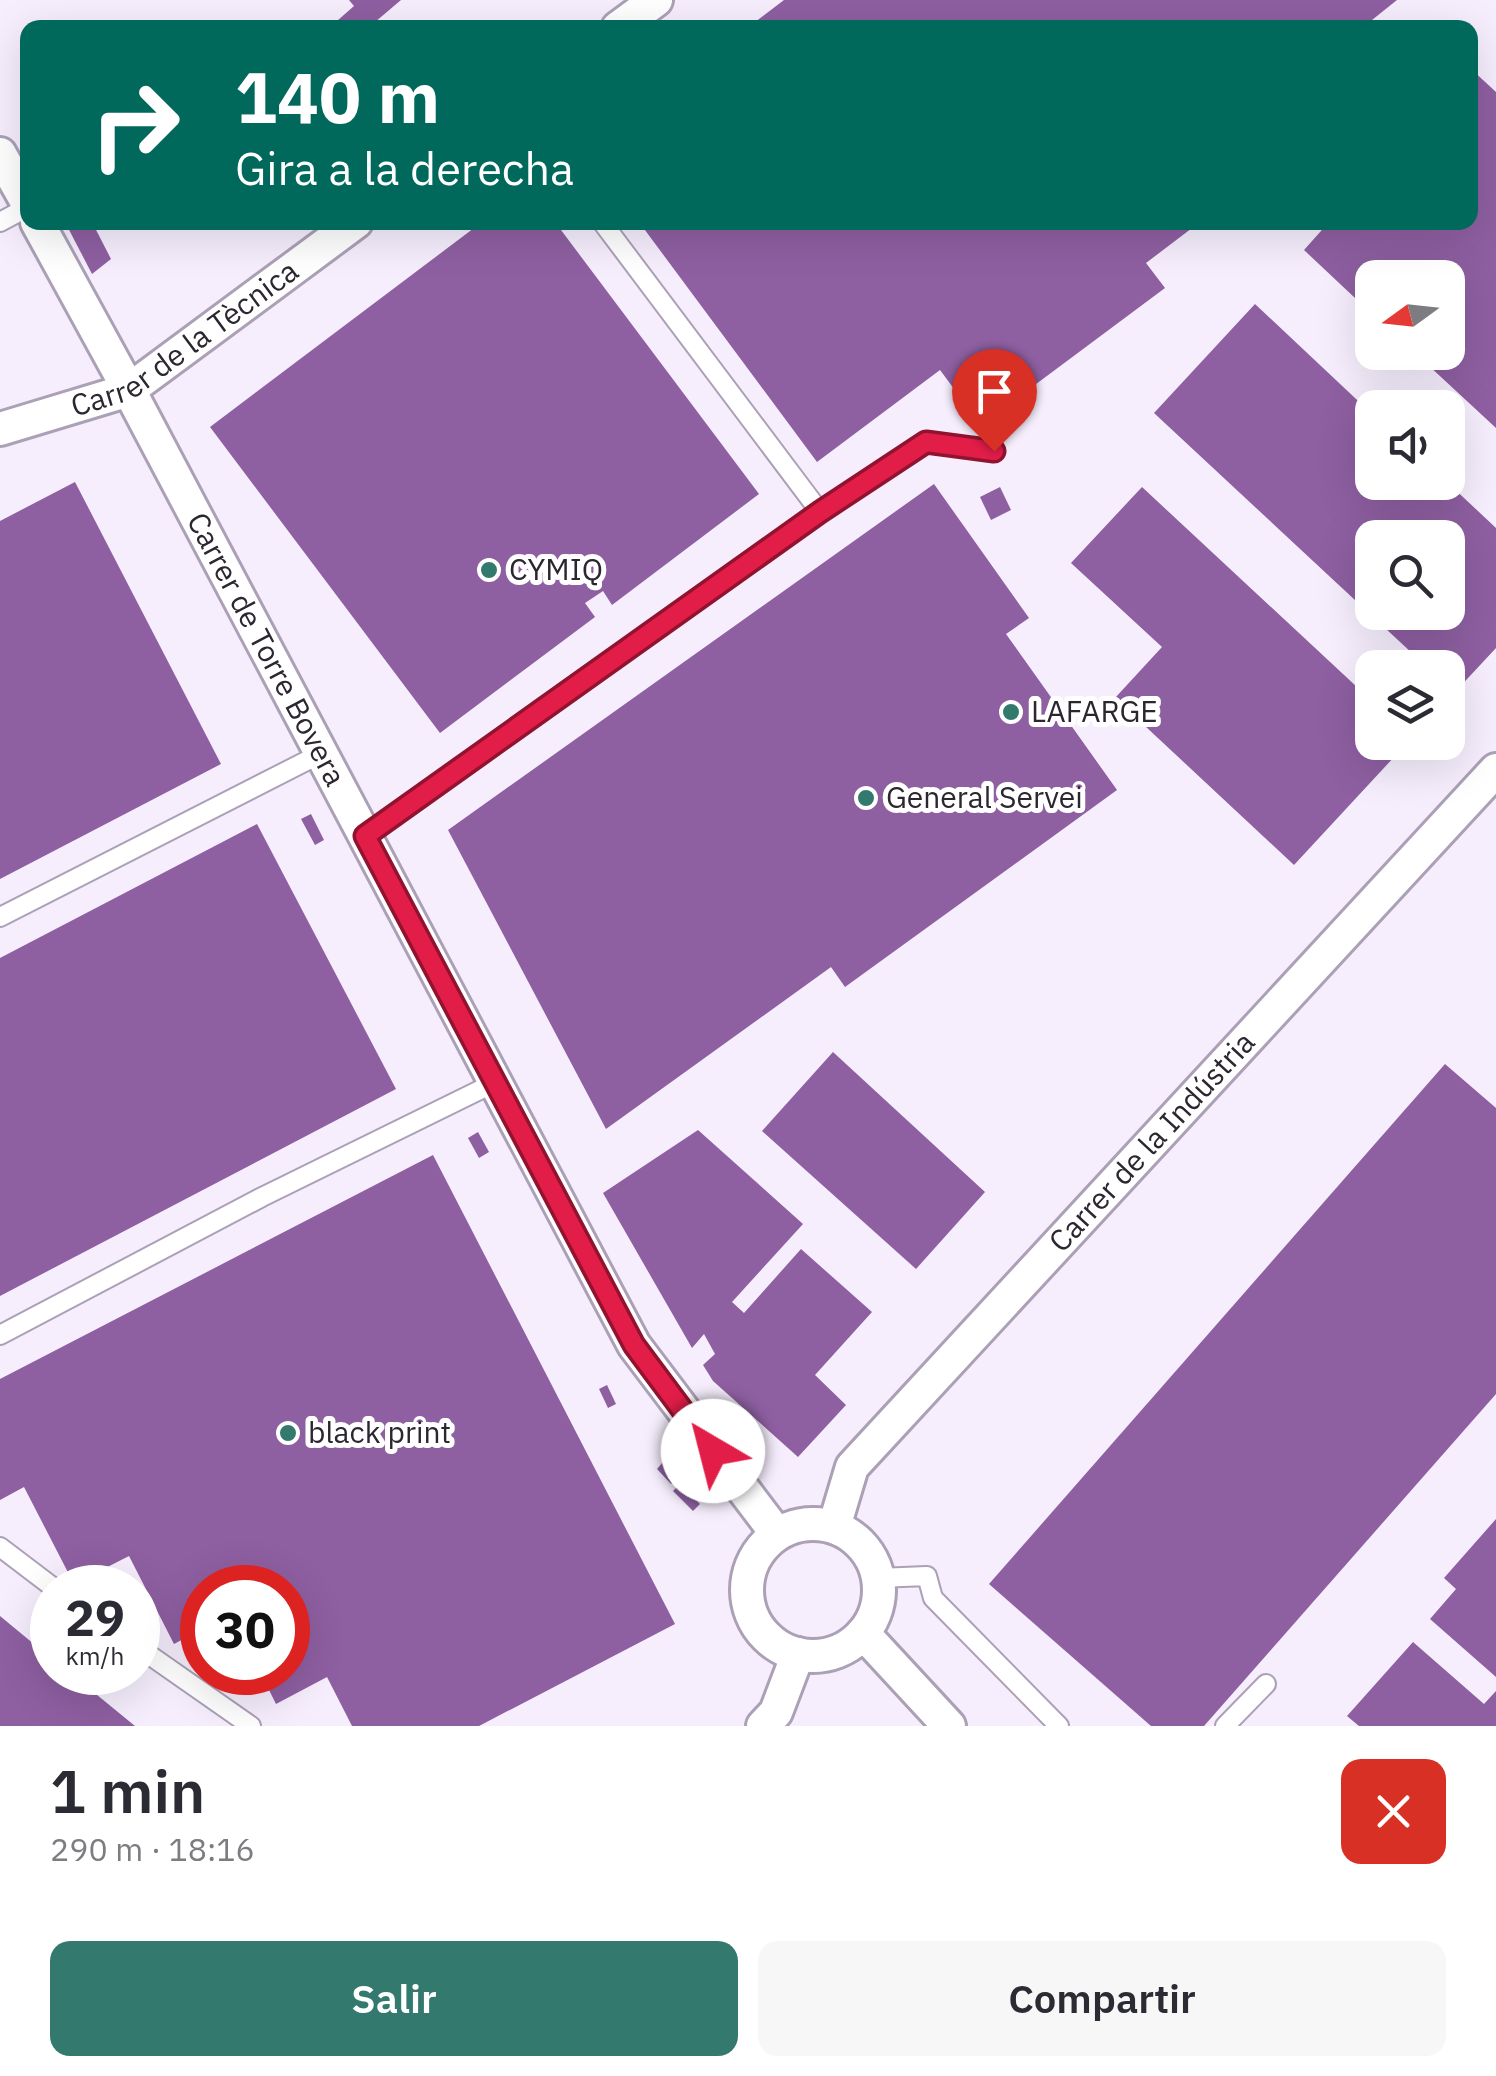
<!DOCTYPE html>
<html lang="es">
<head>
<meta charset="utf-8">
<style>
	body { margin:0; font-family:"IBM Plex Sans",sans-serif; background:#f7f7f7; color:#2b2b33; height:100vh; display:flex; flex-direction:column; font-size:38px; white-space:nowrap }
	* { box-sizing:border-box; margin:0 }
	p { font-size:32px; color:#7c7c81 }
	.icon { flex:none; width:55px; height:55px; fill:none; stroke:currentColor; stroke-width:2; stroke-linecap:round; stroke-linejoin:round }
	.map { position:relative; height:1726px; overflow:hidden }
	.side { display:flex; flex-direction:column; background:#fff; flex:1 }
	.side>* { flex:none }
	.hud { position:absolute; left:20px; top:20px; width:1458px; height:210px; border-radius:20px; box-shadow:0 10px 40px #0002; background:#00695c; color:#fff; overflow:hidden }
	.needle { width:65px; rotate:255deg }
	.fabs { position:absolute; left:1355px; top:260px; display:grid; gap:20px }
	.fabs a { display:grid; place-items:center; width:110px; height:110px; border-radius:20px; background:#fff; box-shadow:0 10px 40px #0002; font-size:50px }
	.speed { position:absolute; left:30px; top:1565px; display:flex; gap:20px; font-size:50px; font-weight:700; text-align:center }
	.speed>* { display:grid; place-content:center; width:130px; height:130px; border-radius:50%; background:#fff; box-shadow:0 10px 40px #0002; line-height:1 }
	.speed small { font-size:25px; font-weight:400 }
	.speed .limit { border:15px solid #d22; background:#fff; color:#111 }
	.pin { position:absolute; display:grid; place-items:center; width:85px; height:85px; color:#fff; margin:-102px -42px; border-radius:50% 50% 50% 0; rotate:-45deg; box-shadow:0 0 10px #0007 }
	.pin .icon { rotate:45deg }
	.me { position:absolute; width:110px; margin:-55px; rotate:323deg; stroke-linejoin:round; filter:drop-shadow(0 0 8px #0008) }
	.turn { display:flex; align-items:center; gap:35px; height:210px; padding:0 50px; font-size:45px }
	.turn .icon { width:130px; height:130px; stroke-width:2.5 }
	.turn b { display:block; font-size:70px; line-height:85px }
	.round { display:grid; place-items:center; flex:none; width:105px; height:105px; border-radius:20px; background:#f7f7f7 }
	.overview { display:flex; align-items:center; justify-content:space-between; height:170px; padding:0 50px }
	h1 { font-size:60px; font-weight:600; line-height:75px }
	.button { display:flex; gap:20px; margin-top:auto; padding:20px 50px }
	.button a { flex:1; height:115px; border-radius:20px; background:#34796e; color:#fff; font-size:40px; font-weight:600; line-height:115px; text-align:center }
	.button a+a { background:#f7f7f7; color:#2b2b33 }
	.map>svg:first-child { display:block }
</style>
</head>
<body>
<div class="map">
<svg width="1496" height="1726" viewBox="0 0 1496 1726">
	<rect width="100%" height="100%" fill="#f6eefd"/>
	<g fill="#8e5fa1" fill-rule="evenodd">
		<polygon points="349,0 401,0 368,28 329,28 354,6"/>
		<polygon points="784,0 1397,0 1362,28 747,28"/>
		<polygon points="1470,68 1496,92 1496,428 1414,352 1448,352 1448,278 1372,278 1372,314 1304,250 1329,222 1470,222"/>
		<polygon points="65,222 92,222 111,259 92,274"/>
		<polygon points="482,222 555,222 759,494 612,605 603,591 585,603 595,617 440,733 210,427"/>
		<polygon points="639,222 1200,222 1146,263 1165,288 981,425 940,370 817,462"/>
		<path d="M1255,304l117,110v68h75l49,46v120l-41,44 -7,-6v-18h-20l-274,-255zM1372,538h76v74h-76z"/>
		<polygon points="75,482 221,764 0,879 0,521"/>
		<polygon points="934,484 1029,618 1006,634 1117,790 845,987 831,967 606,1129 448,830"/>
		<polygon points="1000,487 1011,510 991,520 980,497"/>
		<polygon points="1142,487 1372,701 1372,742 1408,742 1294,865 1115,698 1162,647 1071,563"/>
		<polygon points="311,814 324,840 315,845 301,819"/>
		<polygon points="257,824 396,1089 0,1296 0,958"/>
		<polygon points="833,1052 985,1192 916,1269 762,1131"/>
		<polygon points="1445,1064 1496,1108 1496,1394 1204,1726 1151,1726 989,1584"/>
		<polygon points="698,1130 803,1224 732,1302 744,1313 801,1249 872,1312 815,1375 846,1405 798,1457 713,1381 703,1365 715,1354 704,1334 692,1348 603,1193"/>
		<polygon points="478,1132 489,1152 479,1158 468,1138"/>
		<polygon points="433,1155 675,1624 479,1726 352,1726 327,1677 276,1704 260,1672 288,1672 288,1588 202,1588 202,1629 174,1644 129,1556 74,1584 24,1487 0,1500 0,1379"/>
		<polygon points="607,1385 616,1404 608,1408 599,1389"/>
		<polygon points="663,1462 679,1476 671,1484 657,1469"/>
		<polygon points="680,1484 700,1504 693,1511 673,1491"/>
		<polygon points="1496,1519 1496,1677 1430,1619 1456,1589 1444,1578"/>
		<polygon points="0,1616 52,1659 52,1672 69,1672 135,1726 0,1726"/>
		<polygon points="1413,1642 1484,1704 1496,1691 1496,1726 1359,1726 1347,1716"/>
	</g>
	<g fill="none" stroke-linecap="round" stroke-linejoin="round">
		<g stroke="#aca0b7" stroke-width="22">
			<g id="service">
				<polyline points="0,222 28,207"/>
				<polyline points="602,222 820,512"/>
				<polyline points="365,836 820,512 926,442 994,451"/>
				<polyline points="0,917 322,753"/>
				<polyline points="0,1335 262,1197 494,1083"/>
				<polyline points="0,1547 54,1588"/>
				<polyline points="878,1578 927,1576 933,1598 1059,1726"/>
				<polyline points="138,1647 251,1726"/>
				<polyline points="1225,1726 1266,1684"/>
			</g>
		</g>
		<g stroke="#aca0b7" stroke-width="38">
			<g id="minor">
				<polyline points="618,28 656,0"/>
				<polyline points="0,154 28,204"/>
				<path id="s1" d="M37,222l92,168 505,955 143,189"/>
				<path id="s2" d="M0,429l129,-39 227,-168"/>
				<circle cx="813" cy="1590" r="66"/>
				<path id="s3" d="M834,1527l18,-60 644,-697"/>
				<polyline points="863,1633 949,1726"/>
				<polyline points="763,1726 776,1712 798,1654"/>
			</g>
		</g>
		<use href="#service" stroke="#fff" stroke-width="18"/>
		<use href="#minor" stroke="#fff" stroke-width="32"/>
	</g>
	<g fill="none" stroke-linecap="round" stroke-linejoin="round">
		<g stroke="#92132f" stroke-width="25">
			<polyline id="route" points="713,1451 634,1345 365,836 820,512 926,442 994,451"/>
		</g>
		<use href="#route" stroke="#e11d48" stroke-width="18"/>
	</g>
	<g fill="#34796e" stroke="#fff" stroke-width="4">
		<circle cx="489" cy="570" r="10"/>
		<circle cx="1011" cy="712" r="10"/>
		<circle cx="866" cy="798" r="10"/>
		<circle cx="288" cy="1433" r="10"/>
	</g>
	<g text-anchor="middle" stroke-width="10" stroke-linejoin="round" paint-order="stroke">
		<g font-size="30" fill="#2b262f" stroke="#fff">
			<text dy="10" stroke="none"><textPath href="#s2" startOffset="208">Carrer de la Tècnica</textPath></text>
			<text dy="10" stroke="none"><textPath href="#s1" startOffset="485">Carrer de Torre Bovera</textPath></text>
			<text dy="10" stroke="none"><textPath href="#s3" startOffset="505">Carrer de la Indústria</textPath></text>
		</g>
		<g font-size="30" fill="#2b262f" stroke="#fff" text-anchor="start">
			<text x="509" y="580">CYMIQ</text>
			<text x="1031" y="722">LAFARGE</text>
			<text x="886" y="808">General Servei</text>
			<text x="308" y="1443">black print</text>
		</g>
	</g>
</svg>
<div class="fabs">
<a><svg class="needle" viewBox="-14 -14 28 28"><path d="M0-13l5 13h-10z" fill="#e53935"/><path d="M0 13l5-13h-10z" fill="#7c7c81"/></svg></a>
<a><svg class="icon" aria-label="sound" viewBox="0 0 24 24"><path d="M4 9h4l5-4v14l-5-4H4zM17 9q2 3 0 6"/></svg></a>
<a><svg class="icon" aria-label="search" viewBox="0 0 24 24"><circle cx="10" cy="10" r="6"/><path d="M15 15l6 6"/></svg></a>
<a><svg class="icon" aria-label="layers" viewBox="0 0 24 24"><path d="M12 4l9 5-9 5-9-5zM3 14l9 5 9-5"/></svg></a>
</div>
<div class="speed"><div>29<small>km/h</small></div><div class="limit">30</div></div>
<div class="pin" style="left:994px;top:451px;background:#d93025"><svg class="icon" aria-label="arrive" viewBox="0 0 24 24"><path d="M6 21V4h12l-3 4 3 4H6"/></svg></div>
<svg class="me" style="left:713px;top:1451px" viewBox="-20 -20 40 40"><circle r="19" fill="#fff"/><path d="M0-13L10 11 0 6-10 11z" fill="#e11d48"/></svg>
<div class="hud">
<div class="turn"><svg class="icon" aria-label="right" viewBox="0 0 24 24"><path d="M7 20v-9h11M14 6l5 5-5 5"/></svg><div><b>140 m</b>Gira a la derecha</div></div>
</div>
</div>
<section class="side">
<div class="overview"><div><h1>1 min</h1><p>290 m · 18:16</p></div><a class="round" style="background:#d93025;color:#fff"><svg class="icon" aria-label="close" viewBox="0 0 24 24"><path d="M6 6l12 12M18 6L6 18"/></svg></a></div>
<div class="button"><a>Salir</a><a>Compartir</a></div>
</section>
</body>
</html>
